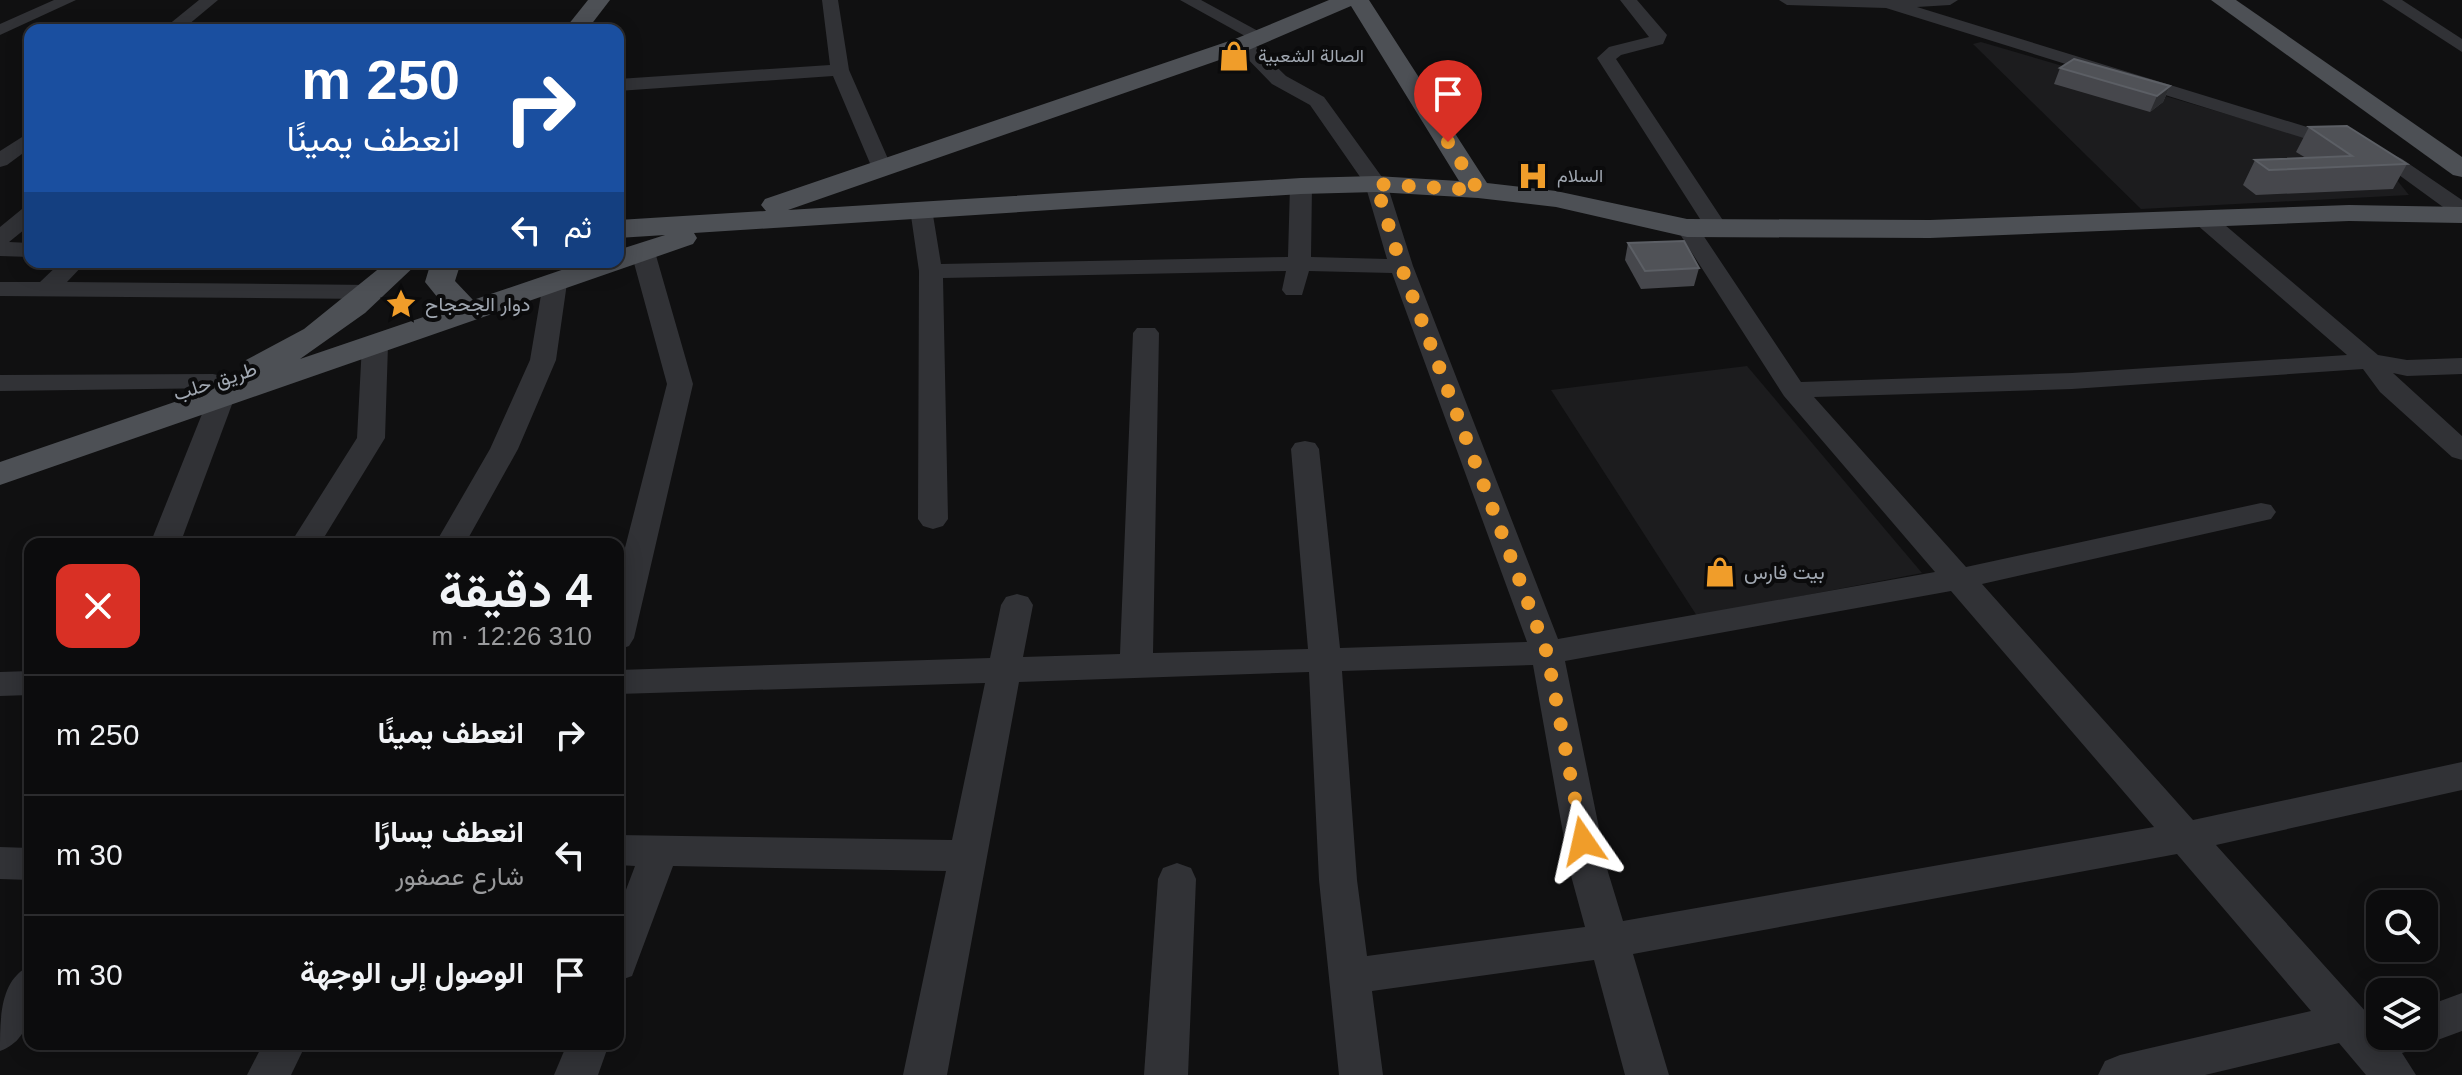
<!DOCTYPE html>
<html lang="ar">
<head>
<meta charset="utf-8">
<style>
	body { margin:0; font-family:Helvetica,Vazirmatn,sans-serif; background:#1a1a1b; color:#f1f3f6; direction:rtl; height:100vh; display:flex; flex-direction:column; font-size:30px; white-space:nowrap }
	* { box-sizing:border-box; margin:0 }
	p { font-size:26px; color:#9a9b9d }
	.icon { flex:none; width:44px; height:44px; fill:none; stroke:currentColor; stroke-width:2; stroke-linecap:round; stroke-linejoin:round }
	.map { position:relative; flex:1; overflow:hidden; direction:ltr }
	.drawer { position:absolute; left:24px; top:538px; width:600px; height:512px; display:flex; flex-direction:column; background:#0c0c0d; border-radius:16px; box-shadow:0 4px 20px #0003,0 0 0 2px #2c2c2e; direction:rtl }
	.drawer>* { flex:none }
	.guide { position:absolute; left:24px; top:24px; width:600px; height:244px; border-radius:16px; box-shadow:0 4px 20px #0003,0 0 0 2px #2c2c2e; direction:rtl; background:#1a4fa0; color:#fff; overflow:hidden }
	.buttons { position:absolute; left:2366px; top:890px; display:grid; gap:16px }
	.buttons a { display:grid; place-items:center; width:72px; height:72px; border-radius:16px; background:#0c0c0d; box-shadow:0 4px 20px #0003,0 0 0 2px #2c2c2e; font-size:40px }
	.pin { position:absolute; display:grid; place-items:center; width:68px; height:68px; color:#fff; margin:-82px -34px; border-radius:50% 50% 50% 0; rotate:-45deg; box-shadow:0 0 8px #0007 }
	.pin .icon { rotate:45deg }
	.me { position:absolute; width:88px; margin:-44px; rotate:349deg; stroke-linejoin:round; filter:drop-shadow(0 0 6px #0008) }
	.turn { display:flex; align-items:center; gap:28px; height:168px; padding:0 32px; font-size:36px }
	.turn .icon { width:104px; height:104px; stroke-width:2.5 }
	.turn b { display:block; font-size:56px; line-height:68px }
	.then { display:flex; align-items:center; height:76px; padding:0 32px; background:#0003; gap:16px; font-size:30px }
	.round { display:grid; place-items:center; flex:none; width:84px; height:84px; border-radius:16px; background:#1a1a1b }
	.summary { display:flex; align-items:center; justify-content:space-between; height:136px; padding:0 32px }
	h1 { font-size:48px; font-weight:700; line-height:60px }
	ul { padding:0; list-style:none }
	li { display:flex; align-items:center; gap:24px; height:120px; padding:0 32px; border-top:2px solid #2c2c2e }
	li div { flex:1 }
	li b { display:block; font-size:30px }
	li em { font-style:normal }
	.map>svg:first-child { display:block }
</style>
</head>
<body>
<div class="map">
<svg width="2462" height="1075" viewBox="0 0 2462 1075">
	<rect width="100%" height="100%" fill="#101011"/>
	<g fill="#1c1c1e">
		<polygon points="1981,42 2380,159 2409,195 2141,209 1973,44"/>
		<polygon points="1747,366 1922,573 1697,616 1551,390"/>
	</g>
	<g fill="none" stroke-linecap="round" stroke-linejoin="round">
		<g fill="#313236" fill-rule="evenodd">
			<polygon points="54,0 76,0 0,35 0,24"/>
			<polygon points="199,0 218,0 182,30 162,30"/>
			<polygon points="822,0 838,0 849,70 892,168 889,172 882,174 872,168 833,76 618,91 618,79 830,65"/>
			<polygon points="1180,0 1201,0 1269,37 1260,42 1254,41"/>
			<polygon points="1620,0 1637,0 1667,35 1663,44 1621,55 1616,59 1728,228 1725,233 1709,233 1597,58 1609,47 1649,37"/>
			<polygon points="1779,0 1958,0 1950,5 1917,7 2385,151 2402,159 2462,200 2462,217 2454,215 2388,167 2371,159 1886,8 1787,5"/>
			<polygon points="2382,0 2402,0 2462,39 2462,52"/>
			<path d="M1243,39l6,1 37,36 38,21 63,87 26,82 145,373 377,-67 -151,-176 -108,-168 3,-5h16l106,159 271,-9 275,-18 -151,-131 -3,-5 3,-5h16l166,141 29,5 55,-2v16l-55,2 -14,-3 69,63v24l-10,-3 -72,-65 -17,-23 -291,20 -258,8 152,170 295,-64 10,2 5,7 -5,7 -289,65 211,236 269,-58v28l-246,55 160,178 4,-1v14h44v-29l38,-14v38l-38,14 -9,-3 -4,8 -9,3 14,22h-50l-27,-32 -134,32h-107l7,-14 15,-6 191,-44 -134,-157 -544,100 36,121h-44l-31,-115 -222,31 11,84h-44l-20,-195 -10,-208 -290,10 -72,393h-44l43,-204 -273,-5 -41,110 -14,5v-70l17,-45 -17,-1v-30l334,5 33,-157 -367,11v-24l372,-12 11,-53 5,-8 11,-3 11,3 5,8 -10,52 97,-3 13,-321 4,-5h18l4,5 -6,320 155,-4 -17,-200 4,-6 10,-2 10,2 4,6 21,199 187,-6 -135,-369 -83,-2 -7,24h-16l-4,-5 4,-19 -343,7 5,241 -5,7 -10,3 -10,-3 -5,-7 1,-248 -9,-62 3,-5h16l3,5 9,55 347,-7 2,-71 11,-6 11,6 -1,71 76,2 -22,-75 -55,-79 -38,-21 -35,-36 -3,-4zM1951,591l203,236 -531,94 -15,-49 -43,-211zM1533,665l37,207 15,55 -218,29 -10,-76 -15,-209z"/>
			<polygon points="30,132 30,148 7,165 0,167 0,151"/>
			<polygon points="30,207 30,225 9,242 30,243 30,257 0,256 0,227 22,209"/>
			<polygon points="643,245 651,247 655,252 693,384 634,638 629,646 618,650 618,575 667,384 631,252 635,247"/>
			<polygon points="61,262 86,262 67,282 372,285 380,287 384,292 380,297 372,299 0,296 0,282 40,282"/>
			<polygon points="555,276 563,278 567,283 556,360 518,449 465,544 435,544 490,449 530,360 543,283 547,278"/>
			<polygon points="375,337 384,340 388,345 385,438 320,544 290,544 357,438 362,345 366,340"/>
			<polygon points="213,374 222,376 226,382 222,388 0,391 0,375"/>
			<polygon points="221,391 230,393 234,399 180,544 150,544 208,399 212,393"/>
			<polygon points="30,671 30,695 0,696 0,672"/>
			<polygon points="0,847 30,848 30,880 0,879"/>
			<polygon points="1177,863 1191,868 1196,879 1188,1075 1144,1075 1158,879 1163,868"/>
			<path d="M30,966c0,33 7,71 -30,85 0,-33 0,-72 30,-85z"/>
			<polygon points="263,1044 306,1044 291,1075 247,1075"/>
			<polygon points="567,1044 609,1044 598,1075 554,1075"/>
		</g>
		<g fill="#4d5055" fill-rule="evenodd">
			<polygon points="588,0 610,0 587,30 564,30"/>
			<path d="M1329,0h40l118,183 69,8 131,28 243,1 419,-15 113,2v16l-113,-2 -419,17 -243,-1 -131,-30 -78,-9 -102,-6 -75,2 -607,39 3,5 -4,6 -693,241v-23l253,-87 -7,-1 -4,-7 4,-7 58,-31 83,-67h32l-54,51 -65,46 147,-50 -22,-27 6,-20h30l-6,19 18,19 112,-38h33v-12l47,-15 -47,3v-18l148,-9 -5,-6 4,-6 470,-160zM1351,6l108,175 -83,-5 -75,2 -513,32 463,-161z"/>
			<polygon points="2211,0 2236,0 2462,157 2462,177 2453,175"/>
		</g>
	</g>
	<g fill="#46474c">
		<polygon points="2060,68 2170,86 2163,102 2150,112 2054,84"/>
		<polygon points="2309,127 2407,164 2393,189 2256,195 2243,185 2255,160 2306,158 2296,152"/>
		<polygon points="1628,243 1699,268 1694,286 1641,289 1625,260"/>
	</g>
	<polygon fill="#2c2d30" points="2170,86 2163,102 2150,112 2157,96"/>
	<g fill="#505257" stroke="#5c5f65" stroke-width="2">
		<polygon points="2074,59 2170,86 2157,96 2060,68"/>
		<polygon points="2347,126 2407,164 2269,170 2255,160 2352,156 2309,127"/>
		<polygon points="1684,241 1699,268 1645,271 1628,243"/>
	</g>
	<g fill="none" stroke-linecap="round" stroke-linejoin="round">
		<polyline stroke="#f09d2a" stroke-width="14" stroke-dasharray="0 25.2" points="1448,142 1478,190 1376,184 1401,266 1547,653 1583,841"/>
	</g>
	<defs>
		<g id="shop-bare" transform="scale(2.4)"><path d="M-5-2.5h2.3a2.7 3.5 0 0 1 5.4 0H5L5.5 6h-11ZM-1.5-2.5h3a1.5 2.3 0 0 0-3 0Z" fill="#f09d2a" stroke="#0b0b0c" stroke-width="2.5" paint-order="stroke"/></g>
		<g id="hospital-bare" transform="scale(2.4)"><path d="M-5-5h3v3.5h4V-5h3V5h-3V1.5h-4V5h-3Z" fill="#f09d2a" stroke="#0b0b0c" stroke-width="2.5" paint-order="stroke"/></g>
		<g id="sight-bare" transform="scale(2.4)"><path d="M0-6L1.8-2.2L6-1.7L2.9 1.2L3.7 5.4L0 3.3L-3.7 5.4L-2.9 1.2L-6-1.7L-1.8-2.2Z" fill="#f09d2a" stroke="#0b0b0c" stroke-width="2.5" paint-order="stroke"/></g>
	</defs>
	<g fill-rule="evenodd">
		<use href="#shop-bare" x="1234" y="56"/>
		<use href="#hospital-bare" x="1533" y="176"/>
		<use href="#sight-bare" x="401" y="304"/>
		<use href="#shop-bare" x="1720" y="572"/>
	</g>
	<g text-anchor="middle" stroke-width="8" stroke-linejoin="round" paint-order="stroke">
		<g font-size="18" fill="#a1a8b2" stroke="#0b0b0c" text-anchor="start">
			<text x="1258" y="62">الصالة الشعبية</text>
			<text x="1557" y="182">السلام</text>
		</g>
		<g font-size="20" fill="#a1a8b2" stroke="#0b0b0c" text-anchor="start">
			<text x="425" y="311">دوار الجحجاح</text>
			<text x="1744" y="579">بيت فارس</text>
		</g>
		<g font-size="20" fill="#a1a8b2" stroke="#0b0b0c">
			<text transform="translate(215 381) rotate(-18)" y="7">طريق حلب</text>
		</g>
	</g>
</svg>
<div class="buttons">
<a><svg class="icon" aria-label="search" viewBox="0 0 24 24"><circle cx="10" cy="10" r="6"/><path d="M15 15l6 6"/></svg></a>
<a><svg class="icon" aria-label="layers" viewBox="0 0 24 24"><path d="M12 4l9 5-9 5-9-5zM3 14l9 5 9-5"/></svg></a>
</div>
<div class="pin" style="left:1448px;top:142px;background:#d93025"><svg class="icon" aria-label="arrive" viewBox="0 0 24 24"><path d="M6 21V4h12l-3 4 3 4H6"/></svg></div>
<svg class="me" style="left:1583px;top:841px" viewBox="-20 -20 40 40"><path d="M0-17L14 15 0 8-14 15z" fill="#f09d2a" stroke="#fff" stroke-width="4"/></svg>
<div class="guide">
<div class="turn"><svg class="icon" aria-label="right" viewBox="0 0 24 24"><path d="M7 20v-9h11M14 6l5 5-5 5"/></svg><div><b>250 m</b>انعطف يمينًا</div></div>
<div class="then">ثم<svg class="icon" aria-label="left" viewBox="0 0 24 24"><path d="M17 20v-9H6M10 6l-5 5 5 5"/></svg></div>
</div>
<section class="drawer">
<div class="summary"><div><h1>4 دقيقة</h1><p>310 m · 12:26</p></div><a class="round" style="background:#d93025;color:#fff"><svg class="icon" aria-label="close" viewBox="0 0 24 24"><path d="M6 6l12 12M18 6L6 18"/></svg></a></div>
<ul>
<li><svg class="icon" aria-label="right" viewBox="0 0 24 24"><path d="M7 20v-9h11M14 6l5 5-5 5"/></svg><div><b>انعطف يمينًا</b></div><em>250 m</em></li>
<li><svg class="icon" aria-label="left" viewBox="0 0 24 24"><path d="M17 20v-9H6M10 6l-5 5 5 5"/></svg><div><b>انعطف يسارًا</b><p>شارع عصفور</p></div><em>30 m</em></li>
<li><svg class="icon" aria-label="arrive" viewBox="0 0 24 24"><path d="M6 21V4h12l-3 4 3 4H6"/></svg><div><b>الوصول إلى الوجهة</b></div><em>30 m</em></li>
</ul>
</section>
</div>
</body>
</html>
